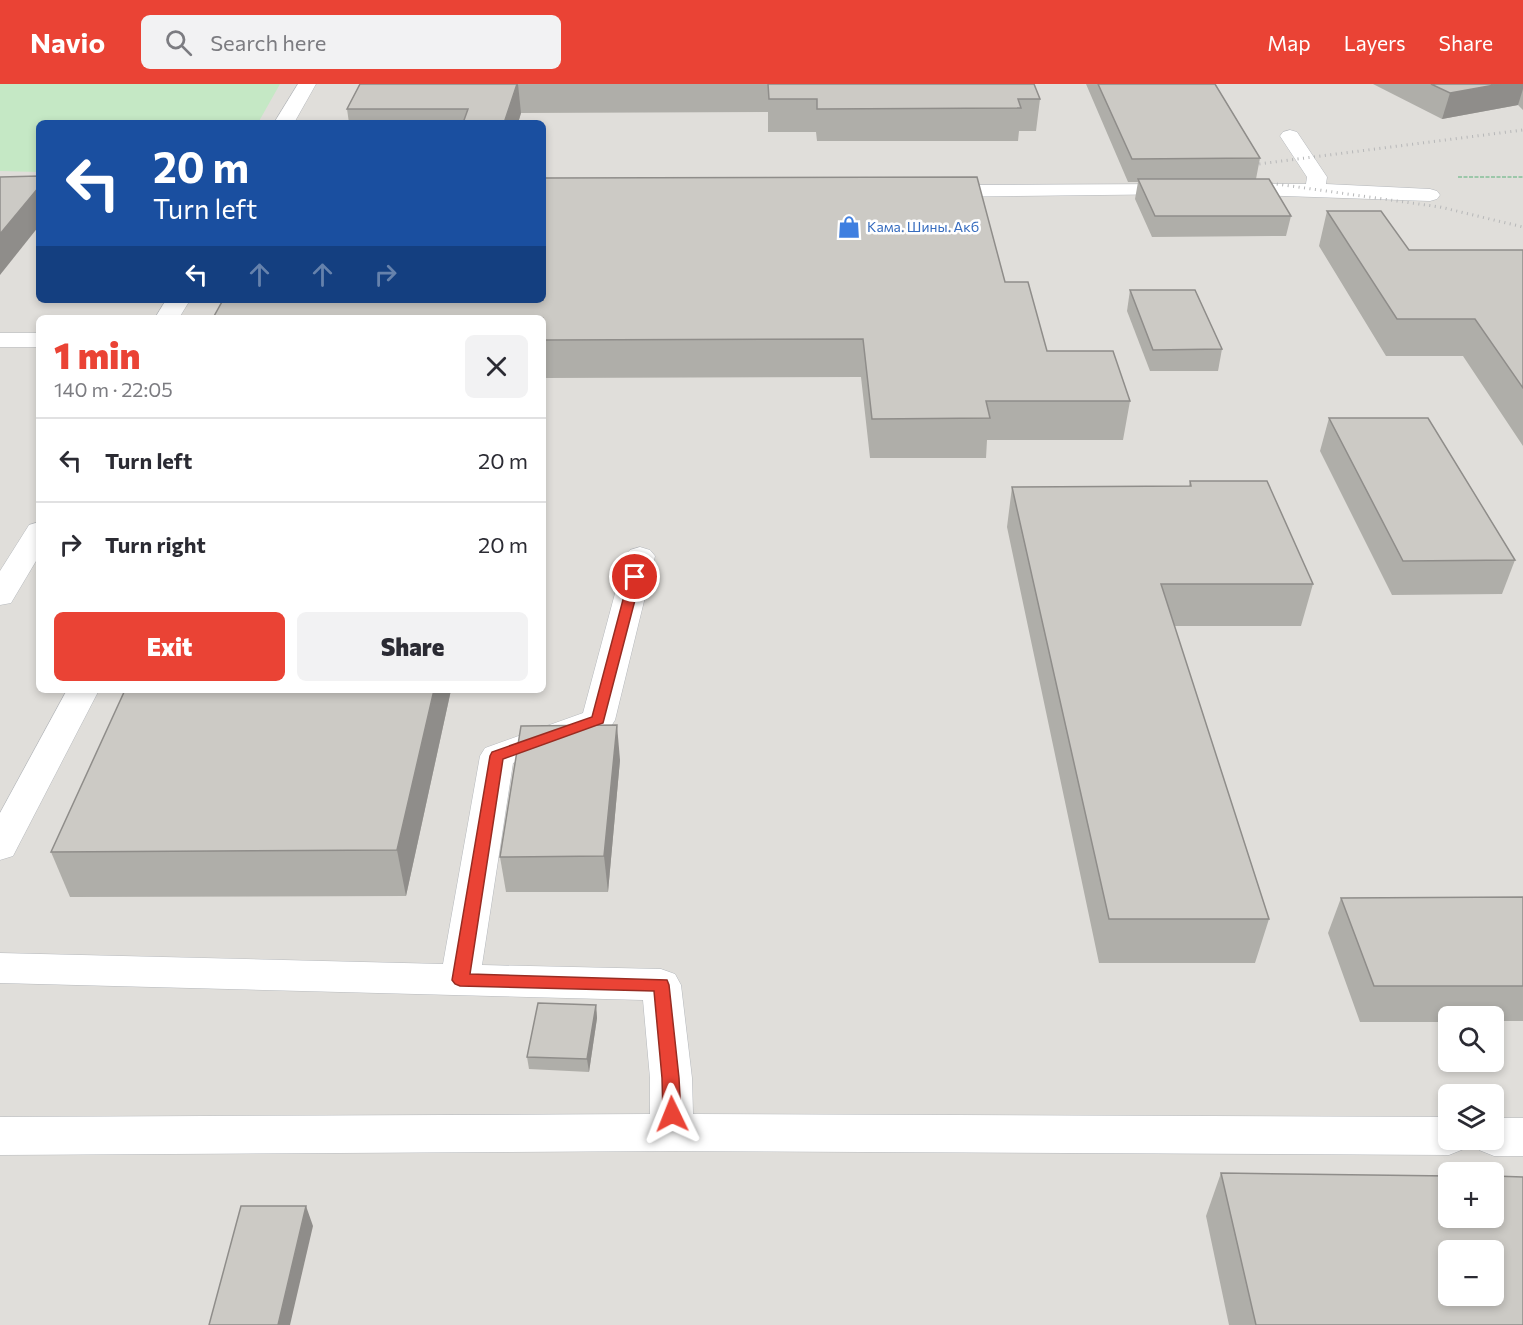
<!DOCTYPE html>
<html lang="en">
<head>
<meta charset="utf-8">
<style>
	body { margin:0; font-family:Commissioner,sans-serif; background:#f2f2f3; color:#2b2b33; height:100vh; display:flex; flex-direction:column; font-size:22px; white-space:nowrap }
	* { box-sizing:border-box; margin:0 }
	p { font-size:20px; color:#7c7c81 }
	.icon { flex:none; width:33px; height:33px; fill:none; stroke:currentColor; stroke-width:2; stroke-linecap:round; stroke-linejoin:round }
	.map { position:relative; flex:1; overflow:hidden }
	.side { position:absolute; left:36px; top:231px; width:510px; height:378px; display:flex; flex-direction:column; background:#fff; border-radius:9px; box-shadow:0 3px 9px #0003 }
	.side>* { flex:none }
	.banner { position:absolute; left:36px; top:36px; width:510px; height:183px; border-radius:9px; box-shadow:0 3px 9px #0003; background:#1a4fa0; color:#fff; overflow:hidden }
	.buttons { position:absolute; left:1438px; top:922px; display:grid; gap:12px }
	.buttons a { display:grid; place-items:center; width:66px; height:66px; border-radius:9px; background:#fff; box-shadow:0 3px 9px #0003; font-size:30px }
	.pin { position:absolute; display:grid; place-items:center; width:51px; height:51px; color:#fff; margin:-26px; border:3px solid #fff; border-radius:50%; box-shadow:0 2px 6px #0007 }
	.me { position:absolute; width:66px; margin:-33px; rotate:358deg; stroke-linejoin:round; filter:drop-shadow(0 0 4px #0008) }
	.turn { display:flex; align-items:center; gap:21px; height:126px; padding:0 18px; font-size:27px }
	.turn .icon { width:78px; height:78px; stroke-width:2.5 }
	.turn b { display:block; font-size:42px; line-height:51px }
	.lanes { display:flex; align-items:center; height:57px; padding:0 18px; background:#0003; justify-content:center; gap:30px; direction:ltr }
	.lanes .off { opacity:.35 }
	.round { display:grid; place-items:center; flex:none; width:63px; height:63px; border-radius:9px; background:#f2f2f3 }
	.overview { display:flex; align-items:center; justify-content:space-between; height:102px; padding:0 18px }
	h1 { font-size:36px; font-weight:800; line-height:45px; color:#ea4335 }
	.button { display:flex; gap:12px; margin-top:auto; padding:12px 18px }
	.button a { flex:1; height:69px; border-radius:9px; background:#ea4335; color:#fff; font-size:24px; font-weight:800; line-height:69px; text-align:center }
	.button a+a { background:#f2f2f3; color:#2b2b33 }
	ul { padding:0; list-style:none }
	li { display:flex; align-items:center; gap:18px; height:84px; padding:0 18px; border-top:2px solid #e1e1e2 }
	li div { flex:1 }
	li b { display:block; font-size:22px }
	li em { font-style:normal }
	header { display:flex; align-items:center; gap:36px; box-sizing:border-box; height:84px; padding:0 30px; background:#ea4335; color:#fff }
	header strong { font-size:28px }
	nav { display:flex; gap:33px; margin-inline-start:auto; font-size:21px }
	.search { width:420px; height:54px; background:#f2f2f3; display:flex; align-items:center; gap:15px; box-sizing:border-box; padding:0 21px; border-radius:9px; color:#7c7c81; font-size:22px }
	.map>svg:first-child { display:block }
</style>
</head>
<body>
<header>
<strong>Navio</strong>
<div class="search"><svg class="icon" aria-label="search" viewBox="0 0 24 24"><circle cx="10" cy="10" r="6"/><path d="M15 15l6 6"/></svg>Search here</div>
<nav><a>Map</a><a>Layers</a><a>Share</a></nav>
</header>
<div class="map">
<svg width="1523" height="1241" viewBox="0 0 1523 1241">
	<rect width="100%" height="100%" fill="#f1efe8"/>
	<path fill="#e0deda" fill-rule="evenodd" d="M0,0h1523v1241h-1523zM39,39h504v177h-504zM39,234h504v372h-504zM1449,933h45v45h-45zM1449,1011h45v45h-45zM1449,1089h45v45h-45zM1449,1167h45v45h-45z"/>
	<polygon fill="#c5e8c5" points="0,0 280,0 258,39 39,39 39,88 0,87"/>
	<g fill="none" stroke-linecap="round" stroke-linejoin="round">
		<g stroke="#b5b8bc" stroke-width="1">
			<g id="minor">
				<polygon points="298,0 316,0 294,39 274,39"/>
				<polygon points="1290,46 1297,48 1327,93 1326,100 1430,105 1437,107 1440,111 1437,115 1430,117 1225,110 1222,106 1225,102 1232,100 1306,100 1307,93 1280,52 1283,48"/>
				<polygon points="1180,100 1187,102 1190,106 1187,110 935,113 928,111 925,107 928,103 935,101"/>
				<polygon points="166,216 190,216 179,234 155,234"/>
				<rect x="0" y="249" width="39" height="14"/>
				<polygon points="39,438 39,472 11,519 0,521 0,487 29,441"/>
				<polygon points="640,463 650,466 655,472 615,636 610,644 513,679 482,881 661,885 675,890 681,901 692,994 693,1030 1449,1033 1449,1056 1469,1056 1464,1065 1449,1071 672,1067 0,1071 0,1033 650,1030 650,994 643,916 0,899 0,869 443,880 480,672 485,664 583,629 625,472 630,466"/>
				<polygon points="67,606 99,606 13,772 0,776 0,729"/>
				<polygon points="1494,1034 1523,1034 1523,1072 1494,1072 1479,1066 1474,1056 1494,1056"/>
			</g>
		</g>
		<polyline stroke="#9cc7a9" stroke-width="2" stroke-dasharray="4 1.5" stroke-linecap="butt" points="1458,93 1523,93"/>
		<use href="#minor" fill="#fff" fill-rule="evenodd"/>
		<g stroke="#b6b7b8" stroke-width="3" stroke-dasharray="1 4.5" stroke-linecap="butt">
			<polyline points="1243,82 1523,46"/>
			<polyline points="1255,97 1440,123 1523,143"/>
		</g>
	</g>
	<g fill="#afaea9">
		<polygon points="360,0 1034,0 1040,15 1036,47 1019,47 1018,57 817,57 816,48 768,48 768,28 521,29 518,39 349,39 347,25"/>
		<polygon points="1086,0 1215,0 1260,74 1256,95 1291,132 1286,152 1152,153 1135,115 1138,98 1128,98"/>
		<polygon points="1373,0 1523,0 1523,26 1518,21 1442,35"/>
		<polygon points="1327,127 1409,166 1523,166 1523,362 1463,272 1386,272 1319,162"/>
		<polygon points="1005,198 1047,267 1130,317 1123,356 987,356 986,374 870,374 861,293 543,294 543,234"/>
		<polygon points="1130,206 1222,265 1218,287 1150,287 1127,227"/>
		<polygon points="1329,334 1515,476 1502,510 1392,511 1320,367"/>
		<polygon points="1190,397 1313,500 1301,542 1174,542 1269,835 1255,879 1099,879 1007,443 1012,403 1189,402"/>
		<polygon points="451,606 406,812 70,813 51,768"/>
		<polygon points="620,676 608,808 506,808 500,773"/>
		<polygon points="1523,813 1523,937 1494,937 1494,933 1449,933 1449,938 1360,938 1328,849 1341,814"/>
		<polygon points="596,921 597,934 589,988 529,985 527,973"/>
		<polygon points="1221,1089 1523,1241 1229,1241 1206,1132"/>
	</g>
	<g fill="#8f8d8a">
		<polygon points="517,0 518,0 521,29 518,39 504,39"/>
		<polygon points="1500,0 1523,0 1523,5 1518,21 1442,35 1450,9"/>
		<polygon points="39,103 39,142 0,191 0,150"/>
		<polygon points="434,606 451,606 406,812 397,766"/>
		<polygon points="617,641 620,676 608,808 604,772"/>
		<polygon points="596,921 597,934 589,988 587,975"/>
		<polygon points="306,1122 313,1142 290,1241 278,1241"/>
	</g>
	<g fill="#cccac5" stroke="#8f8d8a" stroke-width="1.5" fill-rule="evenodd">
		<polygon points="360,0 517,0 504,39 463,39 468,25 347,25"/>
		<polygon points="768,0 1034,0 1040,15 1018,15 1021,24 817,25 817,15 769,15"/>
		<polygon points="1098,0 1215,0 1260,74 1132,75"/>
		<polygon points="1431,0 1500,0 1450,9"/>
		<polygon points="39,92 39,103 0,150 0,93"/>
		<polygon points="977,93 1005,198 1028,198 1047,267 1113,267 1130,317 986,317 990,334 872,335 863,255 543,256 543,234 213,234 223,216 543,216 543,94"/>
		<polygon points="1138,95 1269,95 1291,132 1155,132"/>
		<polygon points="1327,127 1381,127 1409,166 1523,166 1523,304 1475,235 1397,235"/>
		<polygon points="1130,206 1195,206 1222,265 1153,266"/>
		<polygon points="1329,334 1428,334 1515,476 1403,477"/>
		<polygon points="1190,397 1267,397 1313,500 1161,500 1269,835 1109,835 1012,403 1191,402"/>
		<polygon points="125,606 434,606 397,766 51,768"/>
		<polygon points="617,641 604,772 500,773 521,642"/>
		<polygon points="1523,813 1523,902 1374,902 1341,814"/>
		<polygon points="538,919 596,921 587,975 527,973"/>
		<path d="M1221,1089l228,3v42h45v-42l29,1v148h-267zM1449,1167h45v45h-45z"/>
		<polygon points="241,1122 306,1122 278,1241 209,1241"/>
	</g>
	<polygon fill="#ea4335" stroke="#982c22" stroke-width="1.5" points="635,489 641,493 603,639 503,675 470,890 667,896 669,901 679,994 681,1030 678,1035 672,1037 666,1035 663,1030 662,994 654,907 460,902 455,900 452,896 490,672 492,668 592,633 629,493"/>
	<defs>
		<g id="shop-bare" transform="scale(1.8)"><path d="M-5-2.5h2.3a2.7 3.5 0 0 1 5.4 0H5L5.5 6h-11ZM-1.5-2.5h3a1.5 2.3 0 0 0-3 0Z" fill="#3f7fe0" stroke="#fff" stroke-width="2.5" paint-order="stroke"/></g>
	</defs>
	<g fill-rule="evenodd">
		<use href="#shop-bare" x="849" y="143"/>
	</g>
	<g text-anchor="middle" stroke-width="5" stroke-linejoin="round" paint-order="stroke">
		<g font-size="14" fill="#366cbe" stroke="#fff" text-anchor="start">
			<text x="867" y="148">Кама. Шины. Акб</text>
		</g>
	</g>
</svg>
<div class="buttons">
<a><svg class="icon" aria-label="search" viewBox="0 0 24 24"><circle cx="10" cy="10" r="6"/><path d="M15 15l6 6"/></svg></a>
<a><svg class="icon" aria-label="layers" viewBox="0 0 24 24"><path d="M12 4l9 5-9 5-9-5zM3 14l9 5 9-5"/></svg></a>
<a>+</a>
<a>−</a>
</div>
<div class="pin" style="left:635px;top:493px;background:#d93025"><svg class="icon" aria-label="arrive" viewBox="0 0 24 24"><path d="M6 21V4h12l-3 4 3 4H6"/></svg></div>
<svg class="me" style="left:672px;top:1030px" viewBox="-20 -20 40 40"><path d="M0-17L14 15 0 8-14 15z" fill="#ea4335" stroke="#fff" stroke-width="4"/></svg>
<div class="banner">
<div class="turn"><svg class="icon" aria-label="left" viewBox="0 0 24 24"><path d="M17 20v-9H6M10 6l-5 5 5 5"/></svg><div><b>20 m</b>Turn left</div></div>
<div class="lanes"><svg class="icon" aria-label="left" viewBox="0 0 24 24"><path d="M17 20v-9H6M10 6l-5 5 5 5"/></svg><svg class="icon off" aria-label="ahead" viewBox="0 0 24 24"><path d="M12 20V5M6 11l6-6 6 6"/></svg><svg class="icon off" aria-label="ahead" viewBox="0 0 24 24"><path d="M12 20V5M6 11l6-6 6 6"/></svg><svg class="icon off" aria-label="right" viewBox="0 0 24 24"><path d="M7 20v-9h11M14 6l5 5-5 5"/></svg></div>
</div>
<section class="side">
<div class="overview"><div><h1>1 min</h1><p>140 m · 22:05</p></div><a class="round"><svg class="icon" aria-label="close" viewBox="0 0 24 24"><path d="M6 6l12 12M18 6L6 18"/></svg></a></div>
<ul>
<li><svg class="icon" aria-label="left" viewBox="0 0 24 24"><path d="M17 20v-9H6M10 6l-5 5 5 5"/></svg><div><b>Turn left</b></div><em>20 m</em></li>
<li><svg class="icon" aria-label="right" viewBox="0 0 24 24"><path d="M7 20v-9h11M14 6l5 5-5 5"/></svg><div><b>Turn right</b></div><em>20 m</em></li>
</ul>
<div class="button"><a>Exit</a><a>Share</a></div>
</section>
</div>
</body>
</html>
